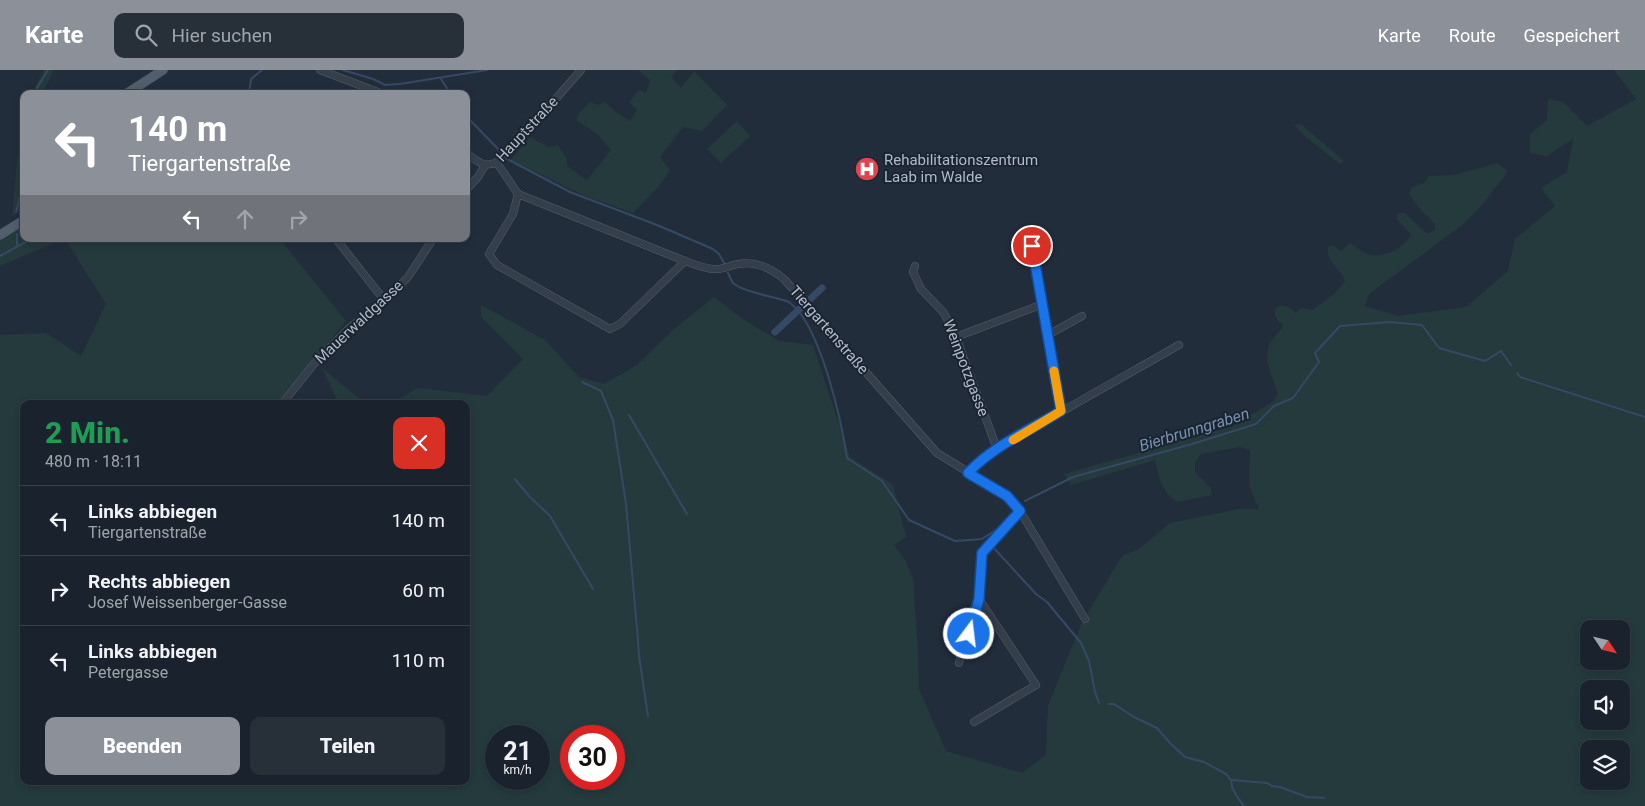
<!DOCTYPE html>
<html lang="de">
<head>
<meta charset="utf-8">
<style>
	body { margin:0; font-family:Roboto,sans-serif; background:#272f39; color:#f1f3f6; height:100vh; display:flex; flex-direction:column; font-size:19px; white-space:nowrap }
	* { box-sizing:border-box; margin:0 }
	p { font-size:16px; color:#9fa4aa }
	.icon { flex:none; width:28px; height:28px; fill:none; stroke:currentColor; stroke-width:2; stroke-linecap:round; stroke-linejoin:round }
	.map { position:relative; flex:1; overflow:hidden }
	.panel { position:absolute; left:20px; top:330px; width:450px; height:385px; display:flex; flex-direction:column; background:#1a222d; border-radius:10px; box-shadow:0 2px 8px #0003,0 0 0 1px #383f49 }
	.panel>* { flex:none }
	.hud { position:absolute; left:20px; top:20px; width:450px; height:152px; border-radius:10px; box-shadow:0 2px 8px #0003,0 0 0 1px #383f49; background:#8c9099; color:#fff; overflow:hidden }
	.needle { width:32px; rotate:125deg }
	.fabs { position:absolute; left:1580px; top:550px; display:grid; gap:10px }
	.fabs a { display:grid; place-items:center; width:50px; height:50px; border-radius:10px; background:#1a222d; box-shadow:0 2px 8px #0003,0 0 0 1px #383f49; font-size:25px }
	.speed { position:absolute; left:485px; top:655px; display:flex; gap:10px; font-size:25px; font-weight:700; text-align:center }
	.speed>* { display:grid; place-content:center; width:65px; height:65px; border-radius:50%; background:#1a222d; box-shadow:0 2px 8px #0003,0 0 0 1px #383f49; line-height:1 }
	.speed small { font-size:12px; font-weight:400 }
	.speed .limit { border:8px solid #d22; background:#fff; color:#111 }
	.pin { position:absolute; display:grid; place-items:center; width:42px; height:42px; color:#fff; margin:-21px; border:2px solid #fff; border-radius:50%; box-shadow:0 1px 5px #0007 }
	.me { position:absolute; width:55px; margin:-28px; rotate:15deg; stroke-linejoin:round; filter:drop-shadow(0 0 4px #0008) }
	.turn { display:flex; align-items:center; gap:18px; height:105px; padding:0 25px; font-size:22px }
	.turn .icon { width:65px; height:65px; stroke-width:2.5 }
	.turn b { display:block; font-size:35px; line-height:42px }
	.lanes { display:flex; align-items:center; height:48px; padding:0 25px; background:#0003; justify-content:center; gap:25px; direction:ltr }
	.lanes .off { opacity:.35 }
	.round { display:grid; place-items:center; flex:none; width:52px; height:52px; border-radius:10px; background:#272f39 }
	.overview { display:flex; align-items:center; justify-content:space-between; height:85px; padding:0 25px }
	h1 { font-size:30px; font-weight:800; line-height:38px; color:#1e9e55 }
	.button { display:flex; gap:10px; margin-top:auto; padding:10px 25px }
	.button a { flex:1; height:58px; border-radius:10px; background:#8c9099; color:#fff; font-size:20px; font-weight:800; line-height:58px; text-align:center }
	.button a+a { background:#272f39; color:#f1f3f6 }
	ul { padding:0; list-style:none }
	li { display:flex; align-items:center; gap:15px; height:70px; padding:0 25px; border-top:1px solid #383f49 }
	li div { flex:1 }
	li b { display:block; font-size:19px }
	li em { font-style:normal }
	header { display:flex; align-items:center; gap:30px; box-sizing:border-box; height:70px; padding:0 25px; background:#8c9099; color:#fff }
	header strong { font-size:24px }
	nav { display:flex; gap:28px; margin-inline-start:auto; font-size:18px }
	.search { width:350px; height:45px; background:#272f39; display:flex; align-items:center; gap:12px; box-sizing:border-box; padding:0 18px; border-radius:10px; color:#9fa4aa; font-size:19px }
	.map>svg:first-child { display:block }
</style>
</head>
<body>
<header>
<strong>Karte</strong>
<div class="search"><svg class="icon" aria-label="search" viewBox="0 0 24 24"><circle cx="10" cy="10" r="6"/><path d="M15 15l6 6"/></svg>Hier suchen</div>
<nav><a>Karte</a><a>Route</a><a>Gespeichert</a></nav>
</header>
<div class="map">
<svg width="1645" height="736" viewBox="0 0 1645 736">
	<rect width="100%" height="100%" fill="#222d3c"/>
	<g fill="#243a3d" fill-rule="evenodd">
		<polygon points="44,0 54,0 42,24 33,24 36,15"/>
		<polygon points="638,0 677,0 671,7 681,18 694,1 727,35 702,61 683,57 660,87 670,100 659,116 633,143 585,126 511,90 530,67 548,77 558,75 567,89 567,96 587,110 611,80 597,64 576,50 579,43 590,32 598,35 605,32 617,43 630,51 637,40 629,32 639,20 646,23 650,10"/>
		<path d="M1614,0h31v736h-1645v-471l46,-2 35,23 25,-52 -41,-65h215l66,82 -68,83h-254v377h442v-377h-76l28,-16 69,8 36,-37 -42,-42v-12l64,35 34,37 25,7 33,-19 37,-36 40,-32 29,22 36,22 34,4 37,112 43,28 13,52 -12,8 12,16 7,18 5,72 1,38 27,62 76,22 24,-18 2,-49 34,-84 40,-66 17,-7 31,-26 69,-14h20l-10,-24 1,-35 -10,-3 -39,7 -6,9v9l16,16 1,7 -35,7c-16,-11 -18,-24 -22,-42l-84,25 -7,-11 169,-48 41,-25 4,-8c-5,-14 -14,-32 -9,-48 3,-8 11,-12 14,-20 -7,-5 -10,-10 -7,-18 8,-4 13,0 20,6l5,-5 11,2c13,-8 24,-17 33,-29 -4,-12 -22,-22 -16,-35l3,-1 9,6 9,-8c7,3 11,9 17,11 16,5 36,-5 44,-19l-15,-17 2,-5h7l21,20h3l6,-3v-6c-10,-10 -19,-18 -26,-31l3,-6 12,-4 5,-7 25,-1 43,-12 11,8 -25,33 -22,22 -92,68 -4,12 33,10 68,-9 42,-36 7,-32 40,-33 -14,-18 26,-16 6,-33 -26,17 -17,-3v-19l17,-14 1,-21 15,3 24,24 49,-27zM1589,559h32v32h-32zM1589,619h32v32h-32zM496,666h43v43h-43zM571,666h43v43h-43zM1589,679h32v32h-32z"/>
		<polygon points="737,51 750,66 721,93 707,79"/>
		<polygon points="1301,54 1344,91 1340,94 1307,68 1294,55"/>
		<polygon points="24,62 24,138 12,146 17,90"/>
		<polygon points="24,154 24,169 63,169 0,196 0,170"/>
		<polygon points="322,298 366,334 339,334"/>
	</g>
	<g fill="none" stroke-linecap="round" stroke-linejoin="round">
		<g stroke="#354964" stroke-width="2">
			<polyline points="343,0 373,9 385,15 400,14 487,0"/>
			<polyline points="441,9 451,24"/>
			<polyline points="35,24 37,18 48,0"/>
			<polyline points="249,24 251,9 262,0"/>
			<polyline points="466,46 502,83"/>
			<polyline points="509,90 570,122 657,155 713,179 719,184 724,193"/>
			<polyline points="16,142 24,111"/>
			<polyline points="17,176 17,164"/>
			<polyline points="0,186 31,169"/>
			<path d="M728,203c1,2 3,7 5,10 9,8 31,12 43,15 4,2 11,2 14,5 30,21 52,120 57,155l35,23 27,39 46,21 27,-2 15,-10 11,-11"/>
			<polyline points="1517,303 1520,307 1645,347"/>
			<polyline points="582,312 601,321 613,350 626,434 638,570 639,586 648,646"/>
			<polyline points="629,345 687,444"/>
			<polyline points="515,409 529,426 550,446 593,519"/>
			<polyline points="1025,431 1073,407 1192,374 1256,354 1274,336 1293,328 1319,292 1315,283 1340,256 1390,252 1422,255 1439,278 1485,291 1501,281 1511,295"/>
			<polyline points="992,476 1036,524 1047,532 1081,573 1089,591 1095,622 1099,633"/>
			<polyline points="1109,634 1114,634 1134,647 1157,658 1170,673 1185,687 1204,692 1226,704 1231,710 1232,717 1236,725 1244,736"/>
			<polyline points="1232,710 1267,713 1272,716 1280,717 1307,727 1324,728"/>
		</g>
		<polyline stroke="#354964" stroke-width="7" points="775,262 822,218"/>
		<g stroke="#545d6a" stroke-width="8">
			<g id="minor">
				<polyline points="320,0 383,24"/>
				<path d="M466,82c15,15 26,18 42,1l73,-83"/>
				<path d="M497,93l21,31 167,67c9,3 20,8 30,8 8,1 15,-4 23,-5 17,-3 33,4 46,15l153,174 70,43 13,15 65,108"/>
				<polyline points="466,120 478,107 485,95"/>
				<polyline points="518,124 513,144 489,184 497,195 610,259 620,254 685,191"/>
				<polyline points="336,169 385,231"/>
				<polyline points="1032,176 1061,341"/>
				<polyline points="915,196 913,202 921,219 944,243 956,267 997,379"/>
				<polyline points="1048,265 1082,246"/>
				<polyline points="956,267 1043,234"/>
				<polyline points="282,334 313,295 348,259 385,231 408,207 433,169"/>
				<path d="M968,403c19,-21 45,-33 69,-47 47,-28 95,-54 142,-81"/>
				<polyline points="959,593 979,529 982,483 1020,441"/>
				<polyline points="974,652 1036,615 979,529"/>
			</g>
		</g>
		<g stroke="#3f4855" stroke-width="10">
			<g id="major">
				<polyline points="126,24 163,0"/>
				<polyline points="0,165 24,150"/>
			</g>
		</g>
		<use href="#minor" stroke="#353f4c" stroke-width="7"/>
		<use href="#major" stroke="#535e6c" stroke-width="9"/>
	</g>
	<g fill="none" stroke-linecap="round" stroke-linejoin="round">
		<g stroke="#114b97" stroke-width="12">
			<path id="route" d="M969,564l10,-35 3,-46 38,-42 -13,-15 -39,-23c25,-27 62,-43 93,-62l-29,-165"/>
		</g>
		<use href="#route" stroke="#1a73e8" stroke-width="9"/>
		<polyline stroke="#f59e0b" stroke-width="9" points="1013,370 1061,341 1054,301"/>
	</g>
	<defs>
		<g id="hospital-disc" transform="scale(1.25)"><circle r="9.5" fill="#e0444e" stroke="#1b2431"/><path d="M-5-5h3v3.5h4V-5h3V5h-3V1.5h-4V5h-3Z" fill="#fff"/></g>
	</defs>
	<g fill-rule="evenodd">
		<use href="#hospital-disc" x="867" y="99"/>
	</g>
	<g text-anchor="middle" stroke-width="4" stroke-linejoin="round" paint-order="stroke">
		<g font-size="15" fill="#b1bac8" stroke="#1b2431">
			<text transform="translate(527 59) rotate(-47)" y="5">Hauptstraße</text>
			<text transform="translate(359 252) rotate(-43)" y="5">Mauerwaldgasse</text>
			<text transform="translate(829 260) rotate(49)" y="5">Tiergartenstraße</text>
			<text transform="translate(966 298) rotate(69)" y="5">Weinpotzgasse</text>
		</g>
		<g font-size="15" fill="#b1bac8" stroke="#1b2431" text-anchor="start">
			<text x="884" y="95">Rehabilitationszentrum<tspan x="884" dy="17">Laab im Walde</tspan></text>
		</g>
		<g font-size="16" font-style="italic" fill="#7791b1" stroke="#1b2431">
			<text transform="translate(1194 359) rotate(-17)" y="6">Bierbrunngraben</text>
		</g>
	</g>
</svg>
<div class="fabs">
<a><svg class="needle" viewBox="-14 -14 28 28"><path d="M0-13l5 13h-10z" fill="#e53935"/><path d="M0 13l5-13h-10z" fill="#9fa4aa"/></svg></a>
<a><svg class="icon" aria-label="sound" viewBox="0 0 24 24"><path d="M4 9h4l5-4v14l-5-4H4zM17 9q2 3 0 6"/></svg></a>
<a><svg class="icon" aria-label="layers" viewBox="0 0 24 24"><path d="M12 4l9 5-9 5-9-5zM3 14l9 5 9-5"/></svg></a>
</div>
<div class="speed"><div>21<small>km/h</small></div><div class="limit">30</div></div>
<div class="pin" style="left:1032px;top:176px;background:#d93025"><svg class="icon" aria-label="arrive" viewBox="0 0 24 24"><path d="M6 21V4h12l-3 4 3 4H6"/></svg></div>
<svg class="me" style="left:969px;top:564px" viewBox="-20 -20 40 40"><circle r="17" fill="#1a73e8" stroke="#fff" stroke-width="3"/><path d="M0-11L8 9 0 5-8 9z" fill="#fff"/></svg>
<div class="hud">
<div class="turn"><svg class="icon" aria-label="left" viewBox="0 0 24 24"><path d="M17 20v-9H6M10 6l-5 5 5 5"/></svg><div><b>140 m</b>Tiergartenstraße</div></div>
<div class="lanes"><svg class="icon" aria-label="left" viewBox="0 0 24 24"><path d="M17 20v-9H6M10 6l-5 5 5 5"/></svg><svg class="icon off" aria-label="ahead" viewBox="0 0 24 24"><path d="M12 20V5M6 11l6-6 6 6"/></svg><svg class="icon off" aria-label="right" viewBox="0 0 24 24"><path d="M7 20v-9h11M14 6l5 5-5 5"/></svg></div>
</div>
<section class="panel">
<div class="overview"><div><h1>2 Min.</h1><p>480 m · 18:11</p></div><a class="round" style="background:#d93025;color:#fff"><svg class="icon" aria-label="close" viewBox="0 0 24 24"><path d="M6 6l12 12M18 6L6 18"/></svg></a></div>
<ul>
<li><svg class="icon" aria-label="left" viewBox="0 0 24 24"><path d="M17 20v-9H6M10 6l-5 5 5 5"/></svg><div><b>Links abbiegen</b><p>Tiergartenstraße</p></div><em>140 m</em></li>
<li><svg class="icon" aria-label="right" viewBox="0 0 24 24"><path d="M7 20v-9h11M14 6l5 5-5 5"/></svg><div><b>Rechts abbiegen</b><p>Josef Weissenberger-Gasse</p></div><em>60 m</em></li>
<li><svg class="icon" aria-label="left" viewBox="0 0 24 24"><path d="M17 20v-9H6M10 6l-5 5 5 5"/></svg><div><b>Links abbiegen</b><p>Petergasse</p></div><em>110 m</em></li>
</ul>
<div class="button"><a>Beenden</a><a>Teilen</a></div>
</section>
</div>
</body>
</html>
